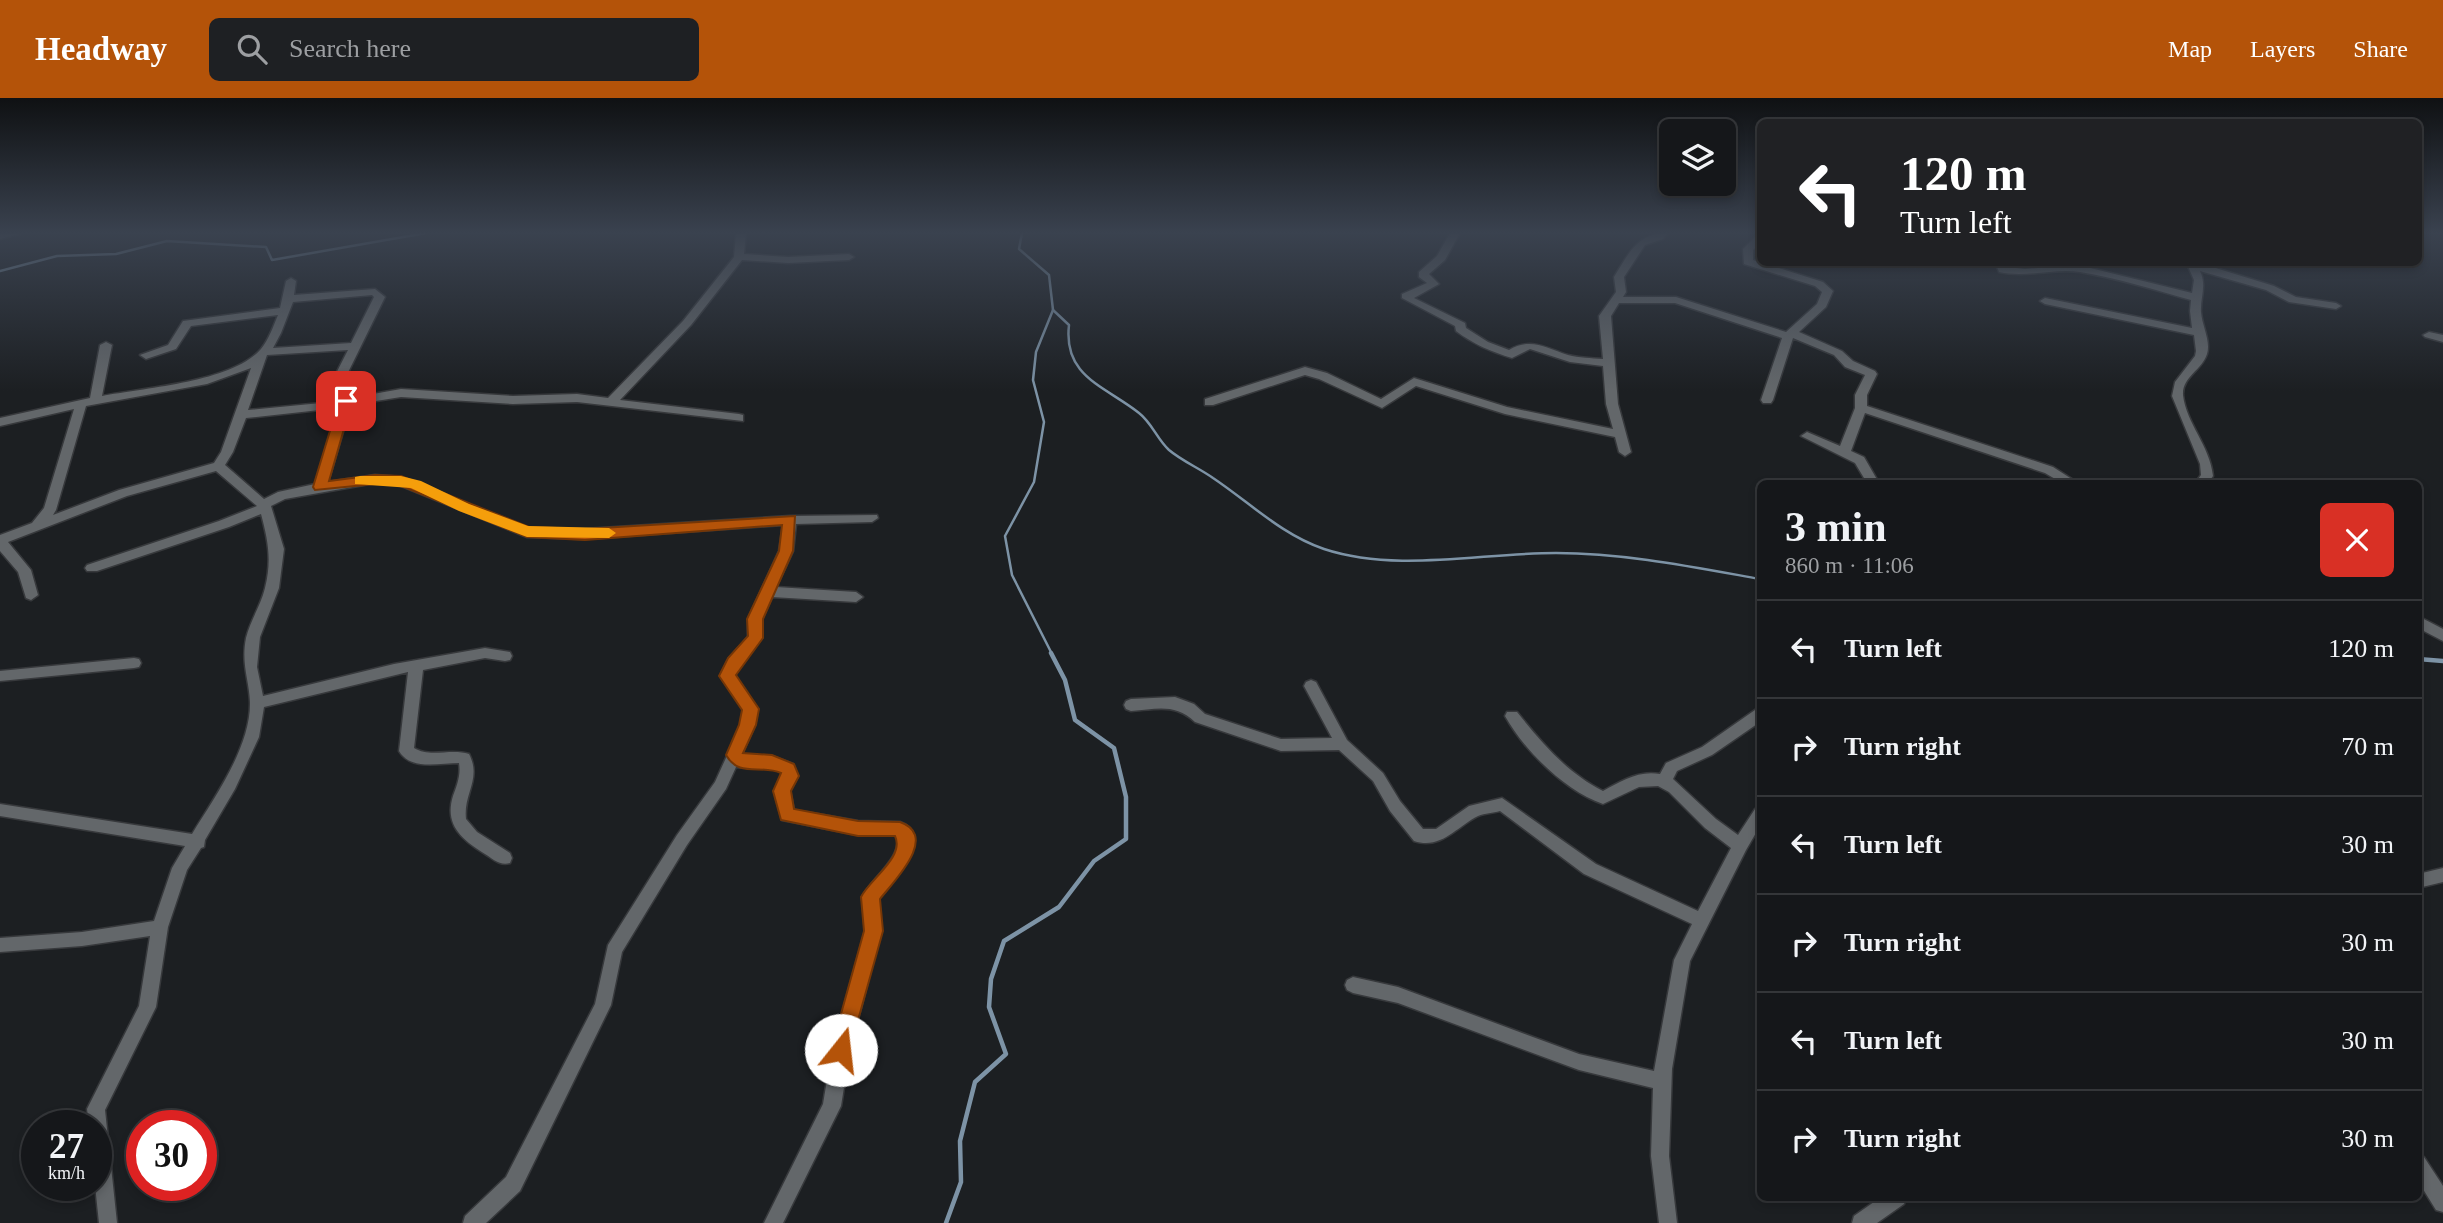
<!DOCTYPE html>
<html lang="en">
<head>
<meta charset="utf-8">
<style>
	body { margin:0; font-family:Georgia,serif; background:#1e2023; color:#f1f3f6; height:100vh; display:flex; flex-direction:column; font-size:26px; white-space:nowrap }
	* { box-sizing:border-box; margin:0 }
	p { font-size:23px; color:#9d9fa2 }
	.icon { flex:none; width:38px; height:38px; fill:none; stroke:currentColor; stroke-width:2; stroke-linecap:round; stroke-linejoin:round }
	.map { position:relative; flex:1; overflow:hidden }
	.drawer { position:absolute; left:1757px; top:382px; width:665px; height:721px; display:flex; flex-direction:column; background:#15171a; border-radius:10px; box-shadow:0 4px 10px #0003,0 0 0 2px #343639 }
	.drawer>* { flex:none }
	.top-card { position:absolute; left:1757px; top:21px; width:665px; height:147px; border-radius:10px; box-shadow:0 4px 10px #0003,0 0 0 2px #343639; background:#202124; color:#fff; overflow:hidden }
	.fabs { position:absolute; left:1659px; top:21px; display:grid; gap:14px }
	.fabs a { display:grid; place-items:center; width:77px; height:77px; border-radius:10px; background:#15171a; box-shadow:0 4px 10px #0003,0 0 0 2px #343639; font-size:35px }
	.speed { position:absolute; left:21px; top:1012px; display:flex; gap:14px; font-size:35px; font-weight:700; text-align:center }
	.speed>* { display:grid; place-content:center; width:91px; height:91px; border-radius:50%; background:#15171a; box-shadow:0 4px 10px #0003,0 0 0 2px #343639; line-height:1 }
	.speed small { font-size:18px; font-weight:400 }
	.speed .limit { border:10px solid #d22; background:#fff; color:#111 }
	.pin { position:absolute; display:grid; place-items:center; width:60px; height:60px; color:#fff; margin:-30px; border-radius:14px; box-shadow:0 4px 10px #0006 }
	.me { position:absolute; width:77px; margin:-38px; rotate:16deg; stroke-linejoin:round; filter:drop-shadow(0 0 5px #0008) }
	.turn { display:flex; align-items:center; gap:24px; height:147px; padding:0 28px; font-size:32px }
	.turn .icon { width:91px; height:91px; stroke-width:2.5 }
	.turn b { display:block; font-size:49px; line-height:60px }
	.round { display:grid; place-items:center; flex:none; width:74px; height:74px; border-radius:10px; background:#1e2023 }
	.head { display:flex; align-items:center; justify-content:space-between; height:119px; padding:0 28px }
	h1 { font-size:42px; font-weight:600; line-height:52px }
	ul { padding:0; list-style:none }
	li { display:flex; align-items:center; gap:21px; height:98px; padding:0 28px; border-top:2px solid #343639 }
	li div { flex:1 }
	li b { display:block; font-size:26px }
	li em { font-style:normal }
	header { display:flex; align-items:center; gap:42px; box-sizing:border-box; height:98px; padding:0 35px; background:#b45309; color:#fff }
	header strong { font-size:33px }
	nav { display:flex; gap:38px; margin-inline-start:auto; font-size:24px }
	.search { width:490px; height:63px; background:#1e2023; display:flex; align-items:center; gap:18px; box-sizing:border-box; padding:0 24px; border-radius:10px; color:#9d9fa2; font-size:26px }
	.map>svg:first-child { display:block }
</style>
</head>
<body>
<header>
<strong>Headway</strong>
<div class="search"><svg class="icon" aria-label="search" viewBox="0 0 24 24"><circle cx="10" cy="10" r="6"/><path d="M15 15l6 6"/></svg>Search here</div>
<nav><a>Map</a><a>Layers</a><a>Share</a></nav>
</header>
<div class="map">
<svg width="2443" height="1125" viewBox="0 0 2443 1125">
	<rect width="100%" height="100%" fill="#1c1f22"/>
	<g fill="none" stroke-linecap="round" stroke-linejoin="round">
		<g stroke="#7d93a6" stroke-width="2.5">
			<polyline points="1022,135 1019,151 1049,177 1053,212 1036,254 1033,282 1044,324 1034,384 1005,438 1012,477 1052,556"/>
			<polyline points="0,173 57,158 116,156 167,143 266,149 272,162 426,135"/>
			<path d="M1053,212l16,15c-6,52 36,61 70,88 13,10 18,26 30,37 13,11 30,18 44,28 36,24 69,57 111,71 73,24 156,4 232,4 68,0 137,14 204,26"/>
		</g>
		<g stroke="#7d93a6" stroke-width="4.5">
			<polyline points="2418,561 2443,563"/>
			<polyline points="946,1125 961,1084 960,1043 975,984 1006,956 989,909 991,881 1004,843 1059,809 1094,763 1126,741 1126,699 1114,650 1075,622 1065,582 1051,555"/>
		</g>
		<g stroke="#37393c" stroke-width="3">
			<g id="minor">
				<polygon points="0,135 23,135 0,141"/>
				<path d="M736,135h10l-2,21 44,3 61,-3 5,3 -5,3 -61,3 -46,-3 -51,65 -71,75 119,14 4,1v6l-166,-19 -64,2 -112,-7 -50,8 -23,77 47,-7 26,2 127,51 57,1 205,-13 87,-1 1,3 -6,4 -76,2 -3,27 -17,36 80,5 7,5 -7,5 -84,-5 -10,22v19l-23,27 -5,10 24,34 -3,16 -13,29 3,3 27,-1 21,8 5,12 -8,15 4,19 64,11 42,1c38,14 -9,61 -22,77l3,32 -31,119 -9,56 -58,117h-19l59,-119 9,-54 33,-119 -3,-34c9,-18 43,-42 34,-62h-38l-76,-15 -8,-29 8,-15 -1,-4 -10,-4 -35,-1 -10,22 -39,56 -65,107 -11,53 -91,186 -34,32h-23l2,-7 41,-39 89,-173 13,-59 69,-110 38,-53 26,-57 3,-15 -24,-34 9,-18 19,-21v-18l31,-68 4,-26 -198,14 -58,-2 -128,-52 -24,-2 -90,16 -14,7 13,43 -5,39 -19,49 -3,30 6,29 131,-32 91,-16 25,4 2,4 -2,4 -5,1 -20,-3 -62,12 -9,78c16,10 37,0 55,6 13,25 -6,40 -3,65l11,13 33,21 2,5 -2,5c-10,3 -17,-4 -25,-9 -23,-14 -41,-29 -32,-58 4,-11 8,-21 6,-33 -20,0 -48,8 -60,-12l9,-79 -144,35 -5,30 -24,52 -30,51 -1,7 -3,1 -14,22 -19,57 -12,80 -51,103 12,113h-18l-4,-38 1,-60h-7l-2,-16 52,-103 11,-70 -68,10 -82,6v-14l82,-6 72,-11 18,-53 13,-22 -185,-30v-12l192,30c22,-36 59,-87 58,-132 -1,-23 -9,-38 -4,-64 4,-17 15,-33 19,-50 7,-28 3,-48 -4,-74l-32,13 -132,44h-10l-2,-3 2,-3 132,-44 38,-15 -41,-35 -89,25 -119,46 23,28 7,25 -7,5 -5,-2 -8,-26 -18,-21v-16l32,-12 12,-15 30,-99 -74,17v-8l90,-20 10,-53 6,-3 6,3 -10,51c42,-8 131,-14 159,-47 8,-10 12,-22 17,-34l-87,11 -15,23 -30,10 -6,-4 28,-10 15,-24 97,-13 6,-27 5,-3 5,3 -2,14 81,-6 10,8 -51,104 67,-12 112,7 64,-2 31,4 75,-77 51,-64zM372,197l2,2 -23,46 -78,5 8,-15 12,-31zM348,252l-27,53 -73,7 19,-55zM251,270l-30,84 -7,11 -95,27 -66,25 3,-5 30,-104 121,-22zM338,310l-23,76 -37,8 -14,7 -39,-34 8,-13 13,-34z"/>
				<path d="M1450,135h10l-15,27 -16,14 10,10 -25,14 51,25 1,5 22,14 21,8c22,-13 37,-2 59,5 11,3 23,3 35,4l-4,-43 17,-24 -2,-15c15,-24 23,-44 54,-44l-5,6 -18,6 -21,32 2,15 -3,5h53l110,35 31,-28 5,-12 -7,-6 -71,-22 -1,-15 13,-13 4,-1v8l-7,7v10l70,22 10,9 -7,16 -27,25 43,19 11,10 22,10 2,3 -10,21v11l186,61 25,16h-16l-17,-10 -180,-60 -14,38 13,6 15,26h-12l-12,-20 -54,-27 6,-4 33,14 15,-38v-13l10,-20 -20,-8 -11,-12 -41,-17 -20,62 -2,3h-8l-2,-3 21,-62 -107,-35h-56l-8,13 7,88 13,48 -6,4 -6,-4 -4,-15 -110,-23 -89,-28 -34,22 -63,-29 -14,-4 -92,30h-8v-6l100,-32 22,6 54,26 33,-21 93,29 106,22 -7,-25 -3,-38 -33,-4 -40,-13 -18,9c-20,-6 -39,-14 -56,-27l-1,-5 -53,-28v-4l25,-11 -8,-6v-5l18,-16z"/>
				<path d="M1995,164h10l2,5 18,2 53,-4 114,28 2,-13 -8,-18h10l78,24 22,11 40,6 5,3 -5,3 -47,-7 -23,-12 -66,-19c7,15 0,27 1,41 1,14 10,29 6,42 -5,16 -25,23 -24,41 3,28 27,51 30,81l-5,7h-13l6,-8 -1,-11 -28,-68 3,-14 20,-26 1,-5 -2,-16 -149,-31 -5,-3 5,-3 147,30 -2,-17 1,-11c-36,-10 -74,-22 -111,-28 -26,-4 -53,6 -81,0z"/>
				<polygon points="2429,234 2443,237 2443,244 2425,239 2423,237"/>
				<polygon points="2418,518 2443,531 2443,543 2418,530"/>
				<polygon points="134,560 139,561 141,565 139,569 134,570 0,583 0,573"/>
				<path d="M1311,582l5,2 31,58 36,33 17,28 23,28h13l33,-23 33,-8 94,66 102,47 33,-63 -26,-20 -36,-36 -11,-6 -19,1 -36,17c-38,-13 -79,-54 -98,-88l2,-4h10c25,31 50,61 86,79 18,-10 36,-21 57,-17l6,-11 36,-16 53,-37 5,-2v14l-48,33 -35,16 -4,8 43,40 22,16 17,-26 5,-1v18l-14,24 -56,111 -18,108 -3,87 8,67h-18l-8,-67 2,-68 -74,-18 -181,-67 -45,-10 -6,-3 -2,-5 2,-5 6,-3 45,10 181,67 75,17 20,-111 18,-36 -108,-50 -84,-63c-7,2 -15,2 -22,5 -22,11 -37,34 -64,25l-24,-30 -17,-30 -34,-31 -58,1 -86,-29c-20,-19 -38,-13 -64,-11l-5,-2 -2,-4 2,-4 5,-2 44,-2 19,7 11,10 76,25 51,-1 -28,-52 2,-4z"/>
				<polygon points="2443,770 2443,784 2418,790 2418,776"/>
				<polygon points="2418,1056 2424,1059 2443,1088 2443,1114 2436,1112 2418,1083"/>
				<polygon points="1881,1099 1906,1099 1904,1106 1877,1125 1852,1125 1854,1118"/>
			</g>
		</g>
		<use href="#minor" fill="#63676a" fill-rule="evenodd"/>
	</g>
	<linearGradient id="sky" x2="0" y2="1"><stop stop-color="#0f1113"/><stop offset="0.46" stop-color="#3a424f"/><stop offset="1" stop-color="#3a424f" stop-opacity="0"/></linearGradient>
	<rect width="2443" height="293" fill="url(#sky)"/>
	<path fill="#b45309" stroke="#753606" stroke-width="2" d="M346,299l6,4 -23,80 46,-6 26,1 128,51 56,2 210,-13 -2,35 -30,68v19l-27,37 23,34 -3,16 -13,28 29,2 22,9 5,12 -8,15 3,18 64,12 42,1c40,14 -7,60 -20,77l3,32 -35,125 -7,3 -7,-3 -3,-6 33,-119 -3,-34c9,-18 44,-40 34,-61h-37l-77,-16 -8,-29 8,-18c-21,-9 -42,5 -55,-18l13,-30 3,-15 -23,-34 9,-18 20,-22 -1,-17 32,-68 3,-26 -197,15 -58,-3 -128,-52 -24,-1 -60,6 -2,-3 26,-86z"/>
	<polygon fill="#f59e0b" points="360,378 401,378 421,383 469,406 528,428 609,430 616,435 609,440 527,439 459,413 411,390 355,386 355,379"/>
</svg>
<div class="fabs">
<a><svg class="icon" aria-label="layers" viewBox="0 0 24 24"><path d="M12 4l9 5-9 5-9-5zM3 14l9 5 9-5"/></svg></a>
</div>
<div class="speed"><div>27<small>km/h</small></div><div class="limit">30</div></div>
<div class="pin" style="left:346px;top:303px;background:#d93025"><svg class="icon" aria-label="arrive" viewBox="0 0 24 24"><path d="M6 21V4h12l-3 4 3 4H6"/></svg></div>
<svg class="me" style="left:841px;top:952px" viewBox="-20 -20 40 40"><circle r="19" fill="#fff"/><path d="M0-13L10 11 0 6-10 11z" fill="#b45309"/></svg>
<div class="top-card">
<div class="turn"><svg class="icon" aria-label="left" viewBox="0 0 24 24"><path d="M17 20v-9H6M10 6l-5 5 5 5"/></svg><div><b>120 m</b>Turn left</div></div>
</div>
<section class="drawer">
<div class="head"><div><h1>3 min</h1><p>860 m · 11:06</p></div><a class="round" style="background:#d93025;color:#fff"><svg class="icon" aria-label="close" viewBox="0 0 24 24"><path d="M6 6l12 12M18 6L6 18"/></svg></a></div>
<ul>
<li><svg class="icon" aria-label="left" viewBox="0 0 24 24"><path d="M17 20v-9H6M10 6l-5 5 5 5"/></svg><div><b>Turn left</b></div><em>120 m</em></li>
<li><svg class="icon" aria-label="right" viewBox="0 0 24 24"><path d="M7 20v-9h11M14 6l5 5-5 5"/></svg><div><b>Turn right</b></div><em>70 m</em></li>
<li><svg class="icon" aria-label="left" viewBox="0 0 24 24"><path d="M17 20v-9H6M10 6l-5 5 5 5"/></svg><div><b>Turn left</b></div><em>30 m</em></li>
<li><svg class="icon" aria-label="right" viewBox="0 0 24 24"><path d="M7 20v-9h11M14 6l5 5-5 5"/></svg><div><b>Turn right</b></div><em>30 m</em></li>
<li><svg class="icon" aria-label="left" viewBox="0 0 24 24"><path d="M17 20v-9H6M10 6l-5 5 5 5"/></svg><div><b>Turn left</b></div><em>30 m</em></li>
<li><svg class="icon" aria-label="right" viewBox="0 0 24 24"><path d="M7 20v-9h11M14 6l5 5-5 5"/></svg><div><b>Turn right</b></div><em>30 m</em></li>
</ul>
</section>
</div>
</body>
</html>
